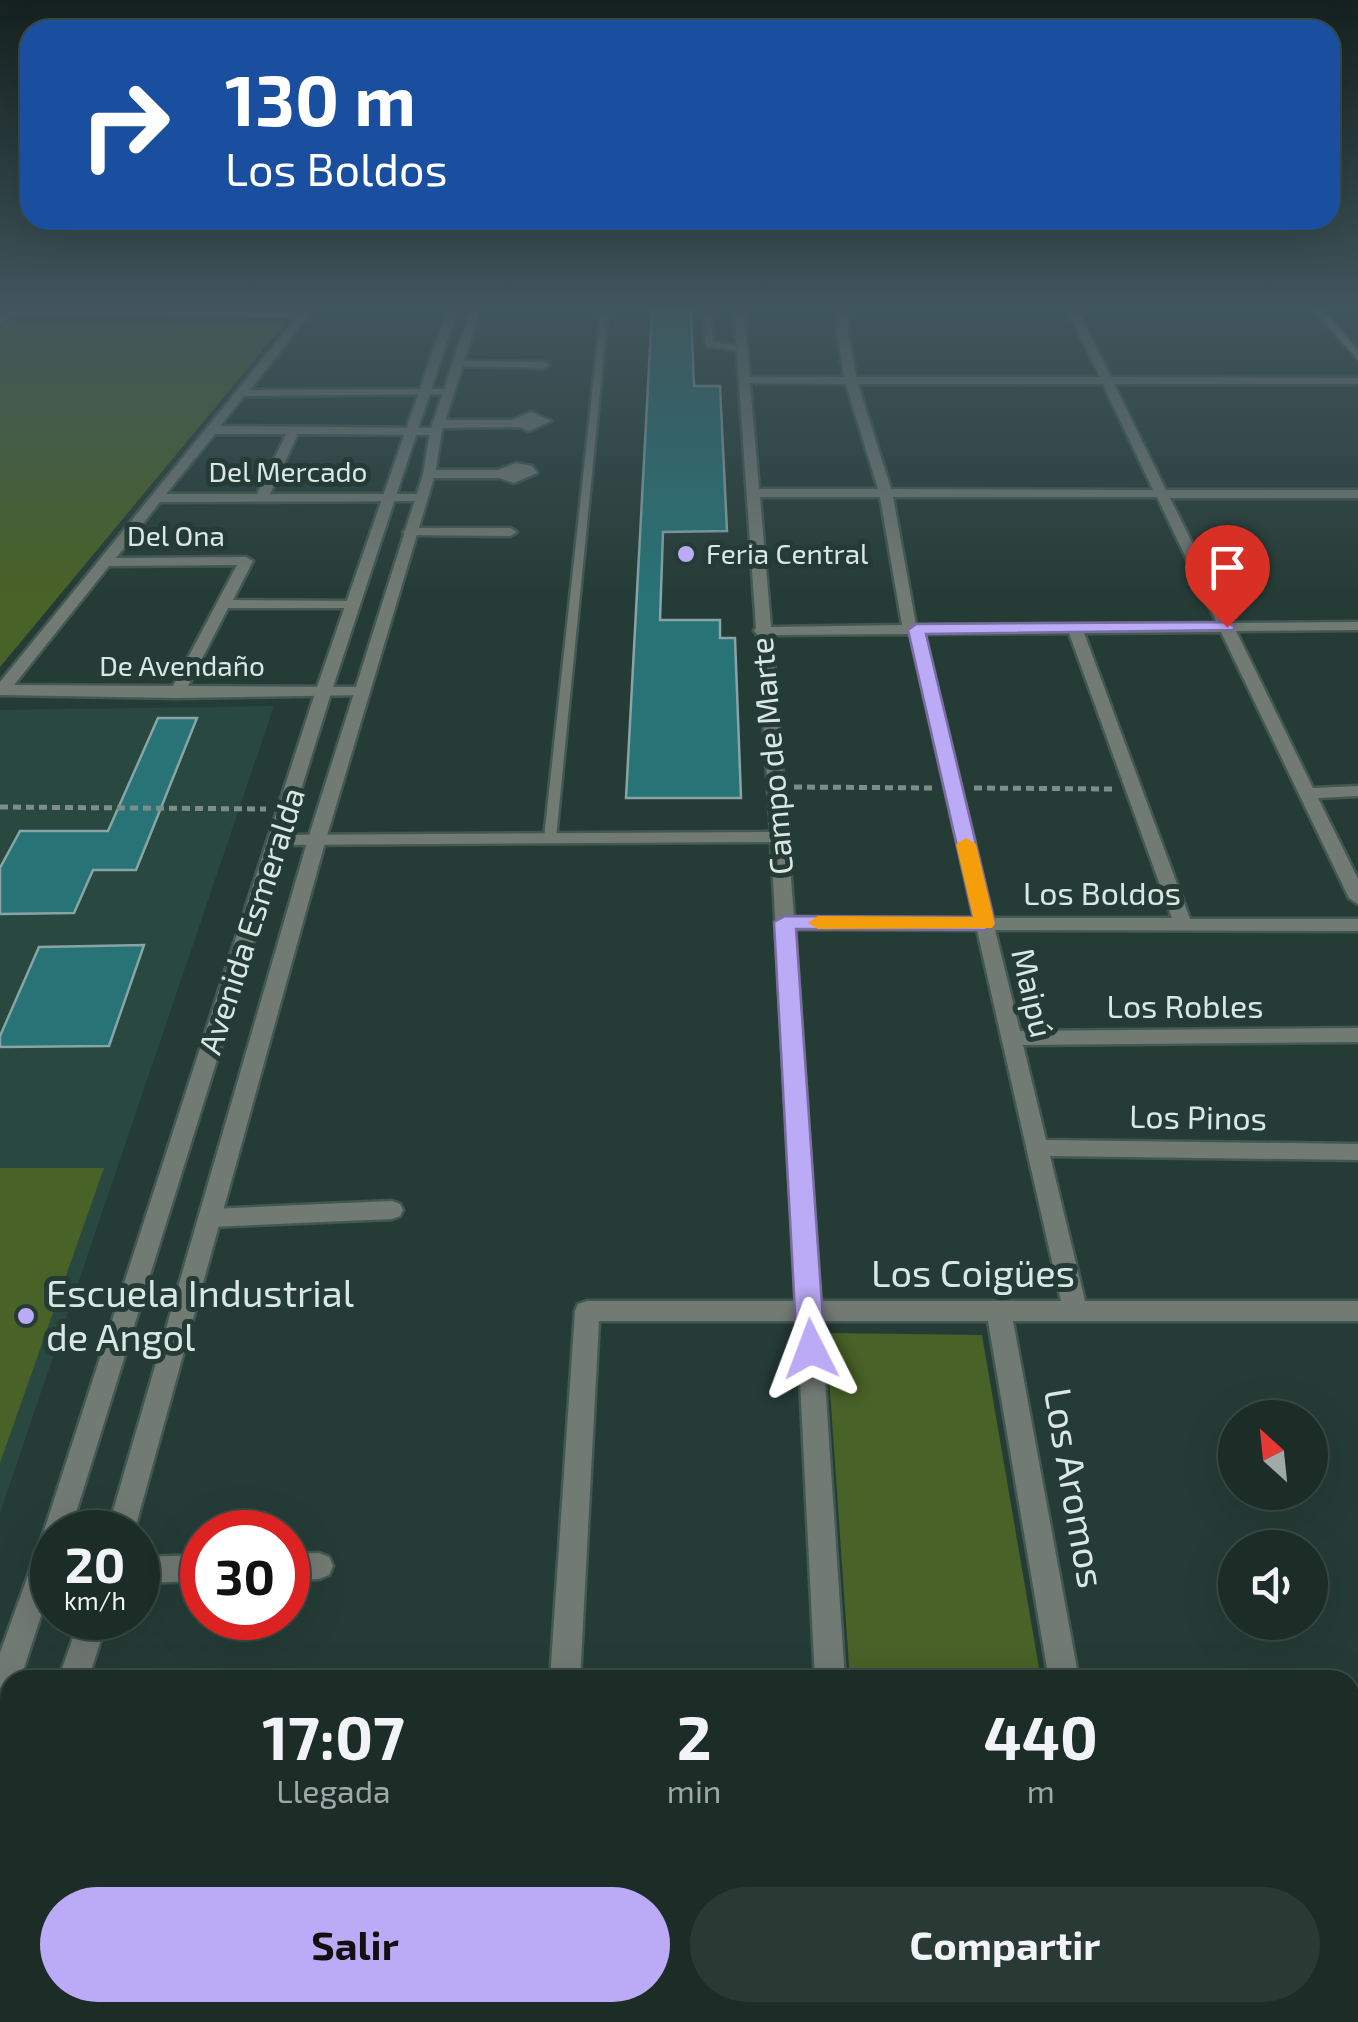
<!DOCTYPE html>
<html lang="es">
<head>
<meta charset="utf-8">
<style>
	body { margin:0; font-family:"Exo 2",sans-serif; background:#293934; color:#f1f3f6; height:100vh; display:flex; flex-direction:column; font-size:38px; white-space:nowrap }
	* { box-sizing:border-box; margin:0 }
	p { font-size:32px; color:#a0a8a8 }
	.icon { flex:none; width:55px; height:55px; fill:none; stroke:currentColor; stroke-width:2; stroke-linecap:round; stroke-linejoin:round }
	.map { position:relative; flex:1; overflow:hidden }
	.details { position:absolute; left:0px; top:1670px; width:1360px; height:352px; display:flex; flex-direction:column; background:#1c2d28; border-radius:30px 30px 0 0; box-shadow:0 10px 40px #0002,0 0 0 2px #3a4945 }
	.details>* { flex:none }
	.hud { position:absolute; left:20px; top:20px; width:1320px; height:210px; border-radius:30px; box-shadow:0 10px 40px #0002,0 0 0 2px #3a4945; background:#1a4fa0; color:#fff; overflow:hidden }
	.needle { width:65px; rotate:333deg }
	.controls { position:absolute; left:1218px; top:1400px; display:grid; gap:20px }
	.controls a { display:grid; place-items:center; width:110px; height:110px; border-radius:50%; background:#1c2d28; box-shadow:0 10px 40px #0002,0 0 0 2px #3a4945; font-size:50px }
	.speed { position:absolute; left:30px; top:1510px; display:flex; gap:20px; font-size:50px; font-weight:700; text-align:center }
	.speed>* { display:grid; place-content:center; width:130px; height:130px; border-radius:50%; background:#1c2d28; box-shadow:0 10px 40px #0002,0 0 0 2px #3a4945; line-height:1 }
	.speed small { font-size:25px; font-weight:400 }
	.speed .limit { border:15px solid #d22; background:#fff; color:#111 }
	.pin { position:absolute; display:grid; place-items:center; width:85px; height:85px; color:#fff; margin:-102px -42px; border-radius:50% 50% 50% 0; rotate:-45deg; box-shadow:0 0 10px #0007 }
	.pin .icon { rotate:45deg }
	.me { position:absolute; width:110px; margin:-55px; rotate:357deg; stroke-linejoin:round; filter:drop-shadow(0 0 8px #0008) }
	.turn { display:flex; align-items:center; gap:35px; height:210px; padding:0 40px; font-size:45px }
	.turn .icon { width:130px; height:130px; stroke-width:2.5 }
	.turn b { display:block; font-size:70px; line-height:85px }
	.eta { display:flex; justify-content:space-evenly; align-items:center; height:170px; text-align:center }
	.eta b { font-size:60px; font-weight:700; line-height:70px }
	.primary-button { display:flex; gap:20px; margin-top:auto; padding:20px 40px }
	.primary-button a { flex:1; height:115px; border-radius:60px; background:#bbaaf6; color:#111; font-size:40px; font-weight:700; line-height:115px; text-align:center }
	.primary-button a+a { background:#293934; color:#f1f3f6 }
	.map>svg:first-child { display:block }
</style>
</head>
<body>
<div class="map">
<svg width="1358" height="2022" viewBox="0 0 1358 2022">
	<rect width="100%" height="100%" fill="#253c36"/>
	<g fill="#294840">
		<polygon points="274,706 0,1513 0,710"/>
		<polygon points="1350,1888 1358,1888 1358,2022 1172,2022 1170,2013 1350,2012"/>
	</g>
	<g fill="#496227">
		<polygon points="0,321 286,322 0,667"/>
		<polygon points="0,1168 104,1168 0,1463"/>
		<polygon points="826,1333 982,1335 1041,1680 850,1680"/>
	</g>
	<g fill="#277376" stroke="#88a4a6" stroke-width="2.5">
		<polygon points="652,311 691,311 694,386 720,386 727,531 663,532 660,620 720,620 720,638 735,638 741,798 626,798"/>
		<polygon points="158,718 197,718 136,870 93,870 74,913 0,914 0,868 20,831 108,831"/>
		<polygon points="144,945 109,1046 0,1047 0,1036 39,947"/>
	</g>
	<g fill="none" stroke-linecap="round" stroke-linejoin="round">
		<g stroke="#425852" stroke-width="5">
			<g id="service">
				<polygon points="13,311 21,312 0,324 0,319"/>
				<polygon points="601,311 608,311 556,838 550,842 544,838"/>
				<polygon points="704,311 711,311 713,342 745,348 745,352 706,346"/>
			</g>
		</g>
		<g stroke="#425852" stroke-width="5">
			<g id="minor">
				<path d="M0,311h312l-62,79 203,-1v4l-4,1 -205,2 -24,30 220,2v6l-4,1 -138,-1 -28,60h151l6,4 -1,3 -266,1 -44,56 130,-1 7,4 -20,39 125,1v6l-5,1h-125l-40,78 174,1 5,2v6l-190,3 -177,-3v-13l297,-365 -297,-2zM215,434h71l-29,60h-91zM237,565l-64,121 -159,-1 95,-119z"/>
				<path d="M734,311h10l6,66h94l-7,-46 1,-20h10v20l8,46h244l-32,-66h10l33,66 247,1v6h-244l52,106h192v8h-188l62,125 126,-1v8l-122,1 77,157 45,-2v10l-40,2 40,81v25l-9,-6 -128,-266 -137,1 106,286h168v12l-363,-1 25,101 338,-3v14l-335,3 23,95 312,4v16l-308,-4 35,145h273v20h-345l66,359h-30l-61,-359h-167l24,359h-30l-18,-359h-198l-19,359h-30l25,-369 3,-7 9,-3h209l-25,-459 -492,3 -9,-5 9,-5 492,-3 -14,-198 -3,-3 2,-3zM750,383l96,1 32,105h-119zM858,384h245l50,106 -262,-1zM760,497h120l22,128 -131,2zM893,497h264l60,126 -301,2zM1069,633l103,285h-179l-69,-284zM910,634l64,284 -180,-1 -22,-282zM795,929l182,1 84,371h-241z"/>
				<polygon points="457,361 544,362 549,365 544,368 453,366 452,364"/>
				<polygon points="531,412 551,421 529,431 519,427 438,428 432,424 438,420 512,420"/>
				<polygon points="516,463 532,466 537,473 514,483 499,478 429,478 423,474 429,470 498,470"/>
				<polygon points="410,528 510,528 517,532 510,536 405,535 403,532"/>
				<polygon points="392,1201 400,1204 403,1210 400,1216 392,1219 211,1227 203,1224 200,1218 203,1212 211,1209"/>
				<polygon points="319,1553 329,1557 333,1566 329,1575 319,1579 288,1580 288,1554"/>
				<polygon points="202,1555 202,1581 138,1583 138,1557"/>
				<rect x="1350" y="1838" width="8" height="32"/>
				<rect x="527" y="2012" width="34" height="10"/>
				<rect x="832" y="2012" width="34" height="10"/>
				<polygon points="1106,2012 1140,2012 1142,2022 1108,2022"/>
			</g>
		</g>
		<g stroke="#425852" stroke-width="5">
			<g id="tertiary">
				<polygon points="447,311 457,311 332,690 70,1532 52,1532 52,1582 20,1680 10,1680 10,1706 0,1710 0,1653 43,1534 316,690"/>
				<polygon points="470,311 480,311 442,431 435,474 326,839 134,1532 107,1532 308,839 423,474 430,431"/>
				<polygon points="80,1618 108,1618 88,1680 58,1680"/>
				<polygon points="10,1853 10,1911 0,1915 0,1857"/>
			</g>
		</g>
		<g stroke="#425852" stroke-width="5">
			<polygon id="secondary" points="1314,311 1325,311 1358,350 1358,360"/>
		</g>
		<g stroke="#7b8e89" stroke-width="5" stroke-dasharray="8 5" stroke-linecap="butt">
			<polyline points="794,787 933,788"/>
			<polyline points="974,788 1113,789"/>
			<polyline points="0,807 266,809"/>
		</g>
		<use href="#service" fill="#727a74" fill-rule="evenodd"/>
		<use href="#minor" fill="#727a74" fill-rule="evenodd"/>
		<use href="#tertiary" fill="#727a74" fill-rule="evenodd"/>
		<use href="#secondary" fill="#92a095" fill-rule="evenodd"/>
	</g>
	<linearGradient id="sky" x2="0" y2="1"><stop stop-color="#14211e"/><stop offset="0.52" stop-color="#40565d"/><stop offset="1" stop-color="#40565d" stop-opacity="0"/></linearGradient>
	<rect width="1358" height="594" fill="url(#sky)"/>
	<polygon fill="#bbaaf6" stroke="#7a6ea0" stroke-width="2.5" points="1227,622 1235,627 1233,630 926,634 995,924 985,930 796,929 825,1349 821,1357 811,1361 801,1357 797,1349 774,922 785,916 973,917 908,630 916,624"/>
	<polygon fill="#f59e0b" points="966,838 976,844 995,924 992,928 818,929 808,923 818,916 973,917 956,844"/>
	<g fill="#bbaaf6" stroke="#253c36" stroke-width="4">
		<circle cx="686" cy="554" r="10"/>
		<circle cx="26" cy="1316" r="10"/>
	</g>
	<g text-anchor="middle" stroke-width="10" stroke-linejoin="round" paint-order="stroke">
		<g font-size="28" fill="#dae8e4" stroke="#253c36">
			<text x="288" y="482">Del Mercado</text>
			<text x="176" y="546">Del Ona</text>
			<text x="182" y="676">De Avendaño</text>
		</g>
		<g font-size="28" fill="#dae8e4" stroke="#253c36" text-anchor="start">
			<text x="706" y="564">Feria Central</text>
		</g>
		<g font-size="32" fill="#dae8e4" stroke="#253c36">
			<text transform="translate(772 756) rotate(-95)" y="11">Campo de Marte</text>
			<text x="1102" y="905">Los Boldos</text>
			<text transform="translate(252 921) rotate(-72)" y="11">Avenida Esmeralda</text>
			<text transform="translate(1032 993) rotate(77)" y="11">Maipú</text>
			<text x="1185" y="1018">Los Robles</text>
			<text transform="translate(1198 1118) rotate(1)" y="11">Los Pinos</text>
		</g>
		<g font-size="38" fill="#dae8e4" stroke="#253c36">
			<text x="973" y="1287">Los Coigües</text>
			<text transform="translate(1074 1488) rotate(80)" y="13">Los Aromos</text>
		</g>
		<g font-size="38" fill="#dae8e4" stroke="#253c36" text-anchor="start">
			<text x="46" y="1307">Escuela Industrial<tspan x="46" dy="44">de Angol</tspan></text>
		</g>
	</g>
</svg>
<div class="controls">
<a><svg class="needle" viewBox="-14 -14 28 28"><path d="M0-13l5 13h-10z" fill="#e53935"/><path d="M0 13l5-13h-10z" fill="#a0a8a8"/></svg></a>
<a><svg class="icon" aria-label="sound" viewBox="0 0 24 24"><path d="M4 9h4l5-4v14l-5-4H4zM17 9q2 3 0 6"/></svg></a>
</div>
<div class="speed"><div>20<small>km/h</small></div><div class="limit">30</div></div>
<div class="pin" style="left:1227px;top:627px;background:#d93025"><svg class="icon" aria-label="arrive" viewBox="0 0 24 24"><path d="M6 21V4h12l-3 4 3 4H6"/></svg></div>
<svg class="me" style="left:811px;top:1349px" viewBox="-20 -20 40 40"><path d="M0-17L14 15 0 8-14 15z" fill="#bbaaf6" stroke="#fff" stroke-width="4"/></svg>
<div class="hud">
<div class="turn"><svg class="icon" aria-label="right" viewBox="0 0 24 24"><path d="M7 20v-9h11M14 6l5 5-5 5"/></svg><div><b>130 m</b>Los Boldos</div></div>
</div>
<section class="details">
<div class="eta">
<div><b>17:07</b><p>Llegada</p></div>
<div><b>2</b><p>min</p></div>
<div><b>440</b><p>m</p></div>
</div>
<div class="primary-button"><a>Salir</a><a>Compartir</a></div>
</section>
</div>
</body>
</html>
